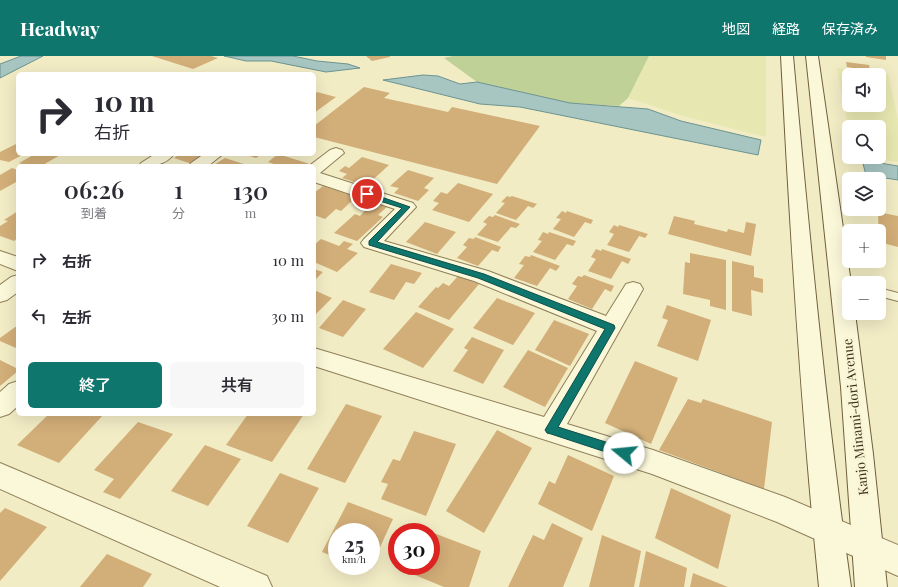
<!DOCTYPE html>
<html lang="ja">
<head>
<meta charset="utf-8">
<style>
	body { margin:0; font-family:"Playfair Display","Noto Sans JP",serif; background:#f7f7f7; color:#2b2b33; height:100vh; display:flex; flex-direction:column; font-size:15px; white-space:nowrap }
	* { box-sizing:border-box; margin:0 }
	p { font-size:13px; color:#7c7c81 }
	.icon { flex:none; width:22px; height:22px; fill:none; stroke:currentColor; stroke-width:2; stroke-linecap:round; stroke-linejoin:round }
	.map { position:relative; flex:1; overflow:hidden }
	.details { position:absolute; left:16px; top:108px; width:300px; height:252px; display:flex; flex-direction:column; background:#fff; border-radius:6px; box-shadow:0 4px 16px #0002 }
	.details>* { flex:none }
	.banner { position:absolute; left:16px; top:16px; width:300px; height:84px; border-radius:6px; box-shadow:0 4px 16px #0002; background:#fff; color:#2b2b33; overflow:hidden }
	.fabs { position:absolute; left:842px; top:12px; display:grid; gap:8px }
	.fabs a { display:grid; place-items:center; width:44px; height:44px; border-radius:6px; background:#fff; box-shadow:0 4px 16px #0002; font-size:20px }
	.speed { position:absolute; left:328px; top:467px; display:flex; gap:8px; font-size:20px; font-weight:700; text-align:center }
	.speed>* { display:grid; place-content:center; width:52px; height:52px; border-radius:50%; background:#fff; box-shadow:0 4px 16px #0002; line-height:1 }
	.speed small { font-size:10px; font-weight:400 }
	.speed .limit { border:6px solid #d22; background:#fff; color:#111 }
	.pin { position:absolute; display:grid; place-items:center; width:34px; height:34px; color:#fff; margin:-17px; border:2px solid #fff; border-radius:50%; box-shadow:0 1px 4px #0007 }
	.me { position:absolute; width:44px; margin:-22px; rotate:287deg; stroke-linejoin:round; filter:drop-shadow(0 0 3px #0008) }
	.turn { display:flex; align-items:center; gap:14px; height:84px; padding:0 12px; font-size:18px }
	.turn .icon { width:52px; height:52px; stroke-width:2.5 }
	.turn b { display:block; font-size:28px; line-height:34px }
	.eta { display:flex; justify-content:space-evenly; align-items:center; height:68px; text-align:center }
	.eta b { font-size:24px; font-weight:600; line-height:28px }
	.primary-button { display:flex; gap:8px; margin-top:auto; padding:8px 12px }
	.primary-button a { flex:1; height:46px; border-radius:6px; background:#0f766e; color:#fff; font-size:16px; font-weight:600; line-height:46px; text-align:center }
	.primary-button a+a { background:#f7f7f7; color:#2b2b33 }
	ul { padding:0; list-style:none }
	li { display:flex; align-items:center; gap:12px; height:56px; padding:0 12px }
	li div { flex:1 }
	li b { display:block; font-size:15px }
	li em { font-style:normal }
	header { display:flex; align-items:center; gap:24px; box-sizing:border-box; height:56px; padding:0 20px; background:#0f766e; color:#fff }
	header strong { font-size:19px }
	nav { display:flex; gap:22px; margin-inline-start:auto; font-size:14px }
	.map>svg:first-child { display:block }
</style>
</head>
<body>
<header>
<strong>Headway</strong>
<nav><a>地図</a><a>経路</a><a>保存済み</a></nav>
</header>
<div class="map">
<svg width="898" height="531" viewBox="0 0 898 531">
	<rect width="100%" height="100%" fill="#f2ecc5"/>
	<g fill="#e7e8b1" fill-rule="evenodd">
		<polygon points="649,0 766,0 766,81 686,61 628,42"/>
		<path d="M837,12l51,6 10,46v42l-35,-5h16v-30h-30v3zM849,19h30v30h-30z"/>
	</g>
	<polygon fill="#c0d197" points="453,0 649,0 628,42 619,50 570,47 477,26 444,2"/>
	<g fill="#a7c5c1" stroke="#6c9491">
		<polygon points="21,0 43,0 0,22 0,8"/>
		<polygon points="224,0 293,0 317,5 348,8 360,12 326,16 271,5 246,5"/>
		<polygon points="423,19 438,20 460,28 477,26 570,47 648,53 681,65 761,84 758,99 520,51 480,48 383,24"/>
		<polygon points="862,104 898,110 898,124 866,119"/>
	</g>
	<g fill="#d2ae78">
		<polygon points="152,0 211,0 218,2 193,13"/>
		<polygon points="366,0 390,0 390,1 372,5"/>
		<polygon points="866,0 886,0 886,4 866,1"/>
		<polygon points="846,6 869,9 870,15 847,11"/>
		<polygon points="364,31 390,37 384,42 448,56 452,51 540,70 497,128 314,81 314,70"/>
		<polygon points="317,36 336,41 314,57 314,39"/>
		<polygon points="18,87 18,98 24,98 9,106 0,104 0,96"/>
		<polygon points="35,98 62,98 41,110 28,110 19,107"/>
		<polygon points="180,98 208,98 192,108 174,102"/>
		<polygon points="243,98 262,98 256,102"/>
		<polygon points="278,98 310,108 307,110 271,110 274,108 268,106"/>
		<polygon points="362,101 389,109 366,130 342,122 347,118 339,115 345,110 349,112"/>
		<polygon points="225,102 250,110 212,110"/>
		<polygon points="12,112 18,114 18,125 0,135 0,119"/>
		<polygon points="408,114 434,122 424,132 429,134 418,145 394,137 399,132 390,130"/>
		<polygon points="458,127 493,138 469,166 432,154 439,147 433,145 441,136 447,138"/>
		<polygon points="323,130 356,141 341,155 336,153 325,163 314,159 314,137"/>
		<polygon points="507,140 510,141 512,140 537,148 533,152 528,150 516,164 496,157 505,147 501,146"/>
		<polygon points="373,145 388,150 378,159 383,161 357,185 334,177 355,158 360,160"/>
		<polygon points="18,155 18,182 14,185 0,180 0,170 8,165 4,164"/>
		<polygon points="562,155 566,157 567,155 593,164 591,168 585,166 574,181 553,173 561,163 556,162"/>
		<polygon points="878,156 898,160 898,191 879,186"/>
		<polygon points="495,159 520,168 516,172 511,171 498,186 477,179 487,168 483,166 489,160 493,161"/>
		<polygon points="674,160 695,165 694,168 727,176 728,173 744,177 746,166 756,168 751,200 668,178"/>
		<polygon points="425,166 456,176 437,198 406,186"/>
		<polygon points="614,169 618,171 619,169 648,178 645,182 639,180 629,196 607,189 614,178 609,176"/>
		<polygon points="543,176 548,178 549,176 576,185 573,190 567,188 555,204 533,196 542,185 538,184"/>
		<polygon points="475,181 501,191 498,196 492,194 478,210 457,202 467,191 463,189 469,182 474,183"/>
		<polygon points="321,183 339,190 344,185 353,188 347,193 358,197 337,216 314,206 314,189"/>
		<polygon points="596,193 601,195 602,193 631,203 628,208 622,205 611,223 588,215 596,203 591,201"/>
		<polygon points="690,197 726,204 726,254 710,250 710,244 683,238 685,206 690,207"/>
		<polygon points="531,199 560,210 556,215 550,212 537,230 514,222 524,209 519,208 525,200 530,201"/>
		<polygon points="732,205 754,210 754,221 763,223 763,237 751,234 752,260 732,255"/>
		<polygon points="391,208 422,217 414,228 406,226 394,244 369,236"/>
		<polygon points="314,213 323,216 314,225"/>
		<polygon points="584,219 614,230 611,236 605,233 592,253 568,243 577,230 572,228 578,220 582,221"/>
		<polygon points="458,220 479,228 449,264 418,251 436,231 438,232 443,227 449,230"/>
		<polygon points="314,234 332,242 314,260"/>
		<polygon points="497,242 535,257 513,289 473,272"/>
		<polygon points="343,244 366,253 343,281 319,272"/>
		<polygon points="667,249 711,264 698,305 657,290 668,264 662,262"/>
		<polygon points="416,256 454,273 423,312 383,293"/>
		<polygon points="554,264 589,278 570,310 535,294"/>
		<polygon points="18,269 18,291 16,292 0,285 0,282"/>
		<polygon points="472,281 504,294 483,328 453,315 468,294 464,292"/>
		<polygon points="528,294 568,312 545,351 503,331"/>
		<polygon points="0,304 18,313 18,315 0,330"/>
		<polygon points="635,305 678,322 651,388 605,367"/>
		<polygon points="688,343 701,347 703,343 772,366 764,433 659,394"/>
		<polygon points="346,348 382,360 345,427 307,413"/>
		<polygon points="49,358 104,358 59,407 17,389"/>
		<polygon points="248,358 304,358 272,406 226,389"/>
		<polygon points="138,366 173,378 120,443 103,436 114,423 94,414"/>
		<polygon points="497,374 532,392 484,477 446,455"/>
		<polygon points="414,375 456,388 426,460 381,443 388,428 381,426 393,403 400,405"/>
		<polygon points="205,389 241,403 208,450 171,435"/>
		<polygon points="568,399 614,420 592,475 538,448 549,425 555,428"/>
		<polygon points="280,417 319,432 288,487 247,470"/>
		<polygon points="671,432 731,459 718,513 655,482"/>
		<polygon points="348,446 393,463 369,515 357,510 371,510 371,476 337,476 337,502 322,496"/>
		<polygon points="5,452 47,471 0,525 0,457"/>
		<polygon points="552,467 583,482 563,531 508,531 533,479 544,484"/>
		<polygon points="431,476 481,495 469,531 444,531 405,515 407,510 431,510"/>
		<polygon points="602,479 641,495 634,531 589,531"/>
		<polygon points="646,495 687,512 684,531 639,531"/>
		<polygon points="107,498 152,518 143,531 80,531"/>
		<polygon points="693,517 728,531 690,531"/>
	</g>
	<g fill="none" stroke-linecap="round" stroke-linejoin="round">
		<g stroke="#8e7f59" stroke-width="2">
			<polygon id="service" points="879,232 898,237 898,245 879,240"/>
		</g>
		<g stroke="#8e7f59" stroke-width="2">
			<g id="minor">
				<polygon points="336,92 342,94 344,97 320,117 413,147 416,151 384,185 488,215 606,260 626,228 633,226 640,228 643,233 567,368 653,394 785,441 898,489 898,520 777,466 652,418 314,310 314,292 544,361 597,275 474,225 364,191 361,187 364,183 395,153 314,126 314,110 309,110 330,94"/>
				<path d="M155,98h19c-9,12 -22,12 -35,12l2,-3z"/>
				<polygon points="204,98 223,98 208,110 189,110 191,107"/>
				<polygon points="0,195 18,201 18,215 0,208"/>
				<polygon points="18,219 18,236 7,244 0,246 0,229 11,221"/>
				<polygon points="18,325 18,350 9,358 0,361 0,336 9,328"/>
				<polygon points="0,407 267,520 272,531 220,531 0,433"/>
			</g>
		</g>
		<g stroke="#705f3c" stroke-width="2">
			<g id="secondary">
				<path d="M781,0h12c16,177 33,355 58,531h-32c-18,-177 -29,-354 -38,-531z"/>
				<polygon points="806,0 818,0 851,227 849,227 849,257 855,257 873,398 887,531 855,531 841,331"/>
			</g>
		</g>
		<use href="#service" fill="#fbf7d9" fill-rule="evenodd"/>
		<use href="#minor" fill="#fbf7d9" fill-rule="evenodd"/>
		<use href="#secondary" fill="#fbf7d9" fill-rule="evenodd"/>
	</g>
	<polygon fill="#0f766e" stroke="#0a4d48" points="367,136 410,151 377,186 484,218 614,269 615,272 558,371 628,393 629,397 628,400 624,402 551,378 547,377 545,374 605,273 478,222 369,189 369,185 402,152 364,140 363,138"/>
	<g text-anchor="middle" stroke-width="4" stroke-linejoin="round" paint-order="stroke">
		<g font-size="13" fill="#3d331e" stroke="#f8f4d5">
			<text transform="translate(855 361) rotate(-96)" y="5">Kanjo Minami-dori Avenue</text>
		</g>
	</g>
</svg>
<div class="fabs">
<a><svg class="icon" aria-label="sound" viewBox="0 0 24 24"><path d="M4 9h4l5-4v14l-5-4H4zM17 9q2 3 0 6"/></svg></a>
<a><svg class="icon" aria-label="search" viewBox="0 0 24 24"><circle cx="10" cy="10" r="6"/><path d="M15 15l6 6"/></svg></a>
<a><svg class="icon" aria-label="layers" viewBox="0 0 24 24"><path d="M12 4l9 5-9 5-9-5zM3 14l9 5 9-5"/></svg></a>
<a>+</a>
<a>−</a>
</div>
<div class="speed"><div>25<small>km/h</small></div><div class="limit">30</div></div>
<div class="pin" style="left:367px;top:138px;background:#d93025"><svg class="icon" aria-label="arrive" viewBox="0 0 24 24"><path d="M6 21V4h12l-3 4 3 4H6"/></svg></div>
<svg class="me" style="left:624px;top:397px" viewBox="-20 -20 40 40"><circle r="19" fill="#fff"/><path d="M0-13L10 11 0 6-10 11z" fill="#0f766e"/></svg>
<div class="banner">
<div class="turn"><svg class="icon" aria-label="right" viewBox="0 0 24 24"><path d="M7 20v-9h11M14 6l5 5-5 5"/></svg><div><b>10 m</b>右折</div></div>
</div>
<section class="details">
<div class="eta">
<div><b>06:26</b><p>到着</p></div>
<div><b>1</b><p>分</p></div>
<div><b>130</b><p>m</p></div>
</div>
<ul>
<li><svg class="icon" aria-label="right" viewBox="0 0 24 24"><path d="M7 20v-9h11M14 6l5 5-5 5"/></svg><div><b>右折</b></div><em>10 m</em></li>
<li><svg class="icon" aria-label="left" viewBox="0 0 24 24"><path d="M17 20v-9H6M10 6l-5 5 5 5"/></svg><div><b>左折</b></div><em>30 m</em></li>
</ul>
<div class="primary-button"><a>終了</a><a>共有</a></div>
</section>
</div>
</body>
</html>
